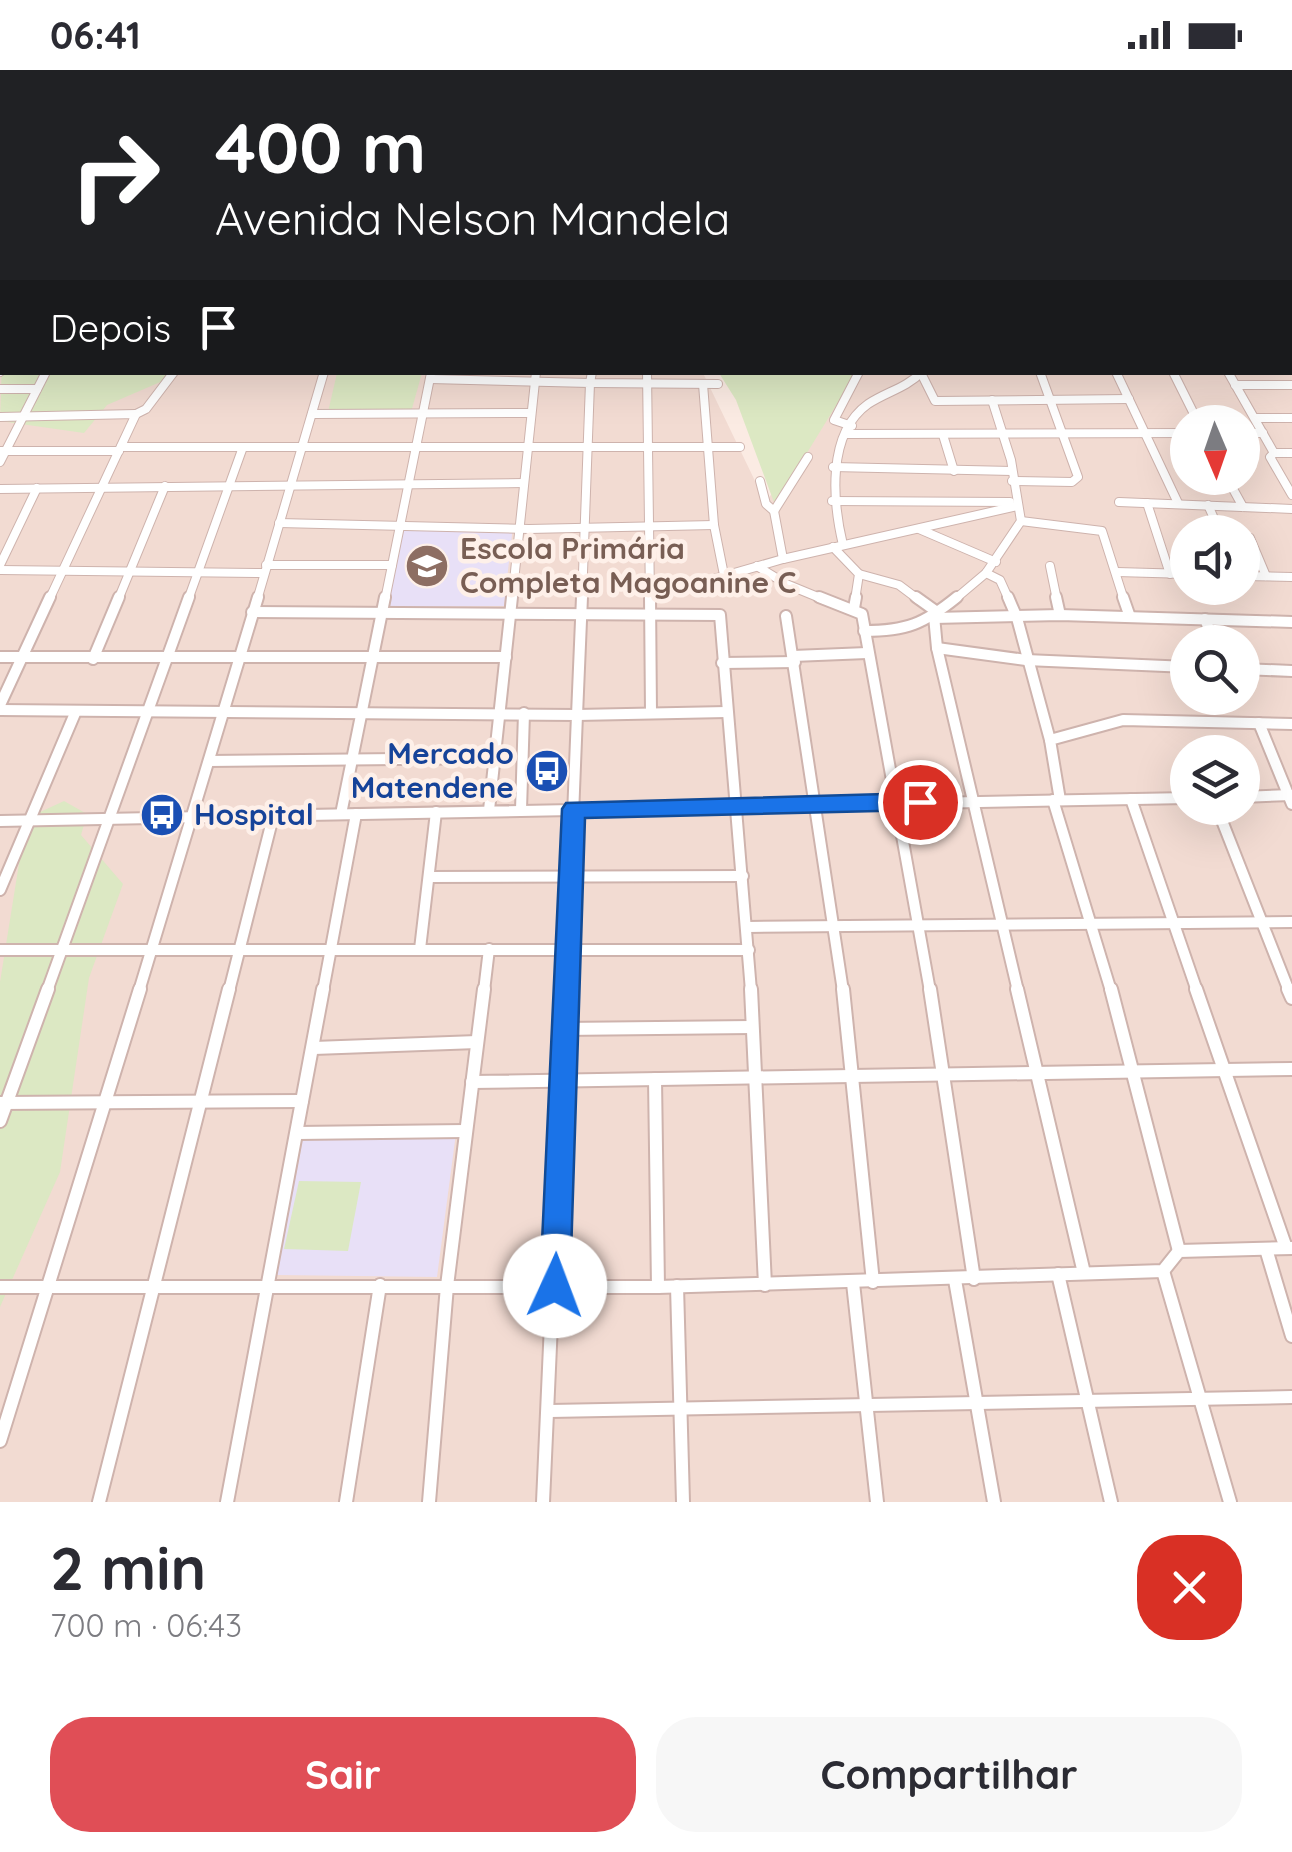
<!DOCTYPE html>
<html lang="pt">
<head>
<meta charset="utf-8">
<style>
	body { margin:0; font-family:Quicksand,sans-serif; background:#f7f7f7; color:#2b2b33; height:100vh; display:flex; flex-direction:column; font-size:38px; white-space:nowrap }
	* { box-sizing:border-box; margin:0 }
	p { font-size:32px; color:#7c7c81 }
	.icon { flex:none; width:55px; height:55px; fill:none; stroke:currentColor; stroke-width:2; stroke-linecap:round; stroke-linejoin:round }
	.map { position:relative; height:1432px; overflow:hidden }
	.panel { display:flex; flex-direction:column; background:#fff; flex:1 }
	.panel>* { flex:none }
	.top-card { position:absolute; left:0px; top:0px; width:1292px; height:305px; box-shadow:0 10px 40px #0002; background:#202124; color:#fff; overflow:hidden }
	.needle { width:65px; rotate:178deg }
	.controls { position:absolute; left:1170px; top:335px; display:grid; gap:20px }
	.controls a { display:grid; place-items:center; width:90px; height:90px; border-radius:50%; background:#fff; box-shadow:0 10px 40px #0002; font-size:50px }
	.pin { position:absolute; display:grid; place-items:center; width:85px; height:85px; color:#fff; margin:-42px; border:5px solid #fff; border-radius:50%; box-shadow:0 2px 10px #0007 }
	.me { position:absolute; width:110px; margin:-55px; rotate:2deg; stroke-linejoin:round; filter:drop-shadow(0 0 8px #0008) }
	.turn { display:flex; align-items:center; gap:35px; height:210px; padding:0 50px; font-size:45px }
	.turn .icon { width:130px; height:130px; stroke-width:2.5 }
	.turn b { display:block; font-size:70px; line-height:85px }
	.then { display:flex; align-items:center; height:95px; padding:0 50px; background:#0003; gap:20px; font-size:38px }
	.round { display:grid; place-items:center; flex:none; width:105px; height:105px; border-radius:40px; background:#f7f7f7 }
	.headline { display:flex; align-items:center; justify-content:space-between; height:170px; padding:0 50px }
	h1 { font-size:60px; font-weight:700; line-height:75px }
	.primary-button { display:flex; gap:20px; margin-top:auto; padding:20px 50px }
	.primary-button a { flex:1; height:115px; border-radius:40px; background:#e04e56; color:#fff; font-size:40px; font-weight:700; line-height:115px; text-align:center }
	.primary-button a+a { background:#f7f7f7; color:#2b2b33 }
	.status { display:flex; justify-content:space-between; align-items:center; height:70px; padding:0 50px; background:#fff; direction:ltr }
	.status svg { height:28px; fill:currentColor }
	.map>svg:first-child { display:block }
</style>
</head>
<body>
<div class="status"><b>06:41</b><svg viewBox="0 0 49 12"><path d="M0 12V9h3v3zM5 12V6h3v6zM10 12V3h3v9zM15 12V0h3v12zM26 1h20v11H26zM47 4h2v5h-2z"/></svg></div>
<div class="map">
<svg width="1292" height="1432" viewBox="0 0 1292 1432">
	<rect width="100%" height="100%" fill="#fbebe3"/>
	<path fill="#f2dbd2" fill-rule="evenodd" d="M0,0h571l-569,2v300l701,1 53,110 7,24 87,-134 440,-1 2,-136v1266h-1292zM1188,352h54v56h-54zM1188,462h54v56h-54zM1188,572h54v56h-54zM1188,682h54v56h-54z"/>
	<g fill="#e8e0f7">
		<polygon points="404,455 513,456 504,536 386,537"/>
		<polygon points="456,1063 437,1207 277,1205 303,1068"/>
	</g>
	<g fill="#dce8c3">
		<polygon points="2,289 2,302 169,303 165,310 107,335 84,363 0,351"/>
		<polygon points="337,303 422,303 411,342 328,342"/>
		<polygon points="719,303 856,303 775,435 736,330"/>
		<polygon points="64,731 87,744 81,765 123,814 89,908 60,1102 0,1237 0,912 21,781 38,743"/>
		<polygon points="299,1111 361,1112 348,1181 284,1179"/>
	</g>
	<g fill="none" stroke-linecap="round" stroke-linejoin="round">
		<g stroke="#ceb3ad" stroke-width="9">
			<g id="minor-far3">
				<polyline points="199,0 217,2"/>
				<polyline points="350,0 355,2"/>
				<polyline points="511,2 516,0"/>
			</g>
		</g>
		<g stroke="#ceb3ad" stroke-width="10">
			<g id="minor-far2">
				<polyline points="0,302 2,298"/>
				<polyline points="592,302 590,313 718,314"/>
				<polyline points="647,302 650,530"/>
				<polyline points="1116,302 1178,433"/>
				<polyline points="1173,302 1198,352"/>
				<polyline points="1228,302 1274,383 1270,387 1292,425"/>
				<polyline points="921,303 935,331 1129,329"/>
				<polyline points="430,309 590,313 582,530"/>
				<polyline points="703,314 714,455 724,505"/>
				<polyline points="1235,315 1292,315"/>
				<polyline points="0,319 37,319"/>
				<polyline points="136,344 146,339 174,302"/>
				<polyline points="312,344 530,343"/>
				<polyline points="0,347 136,344 49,530"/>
				<polyline points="1255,348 1292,348"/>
				<polyline points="852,356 834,350 859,302"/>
				<polyline points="1242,363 1263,363"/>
				<polyline points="847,364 1188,363"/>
				<polyline points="943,365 954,401"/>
				<polyline points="121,377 740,377"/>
				<polyline points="0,381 119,381"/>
				<polyline points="1274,383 1292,383"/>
				<polyline points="0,392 46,302"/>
				<polyline points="833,397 1012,401"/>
				<polyline points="1227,408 1243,437"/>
				<polyline points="760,411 766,434 774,441 783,489"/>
				<polyline points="1012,411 1072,412 1078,407 1040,302"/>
				<polyline points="0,419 524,413"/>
				<polyline points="832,431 1010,432"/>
				<polyline points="1119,432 1292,439"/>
				<polyline points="1147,433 1170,504"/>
				<polyline points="1208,435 1220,462"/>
				<polyline points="774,441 808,387"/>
				<polyline points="1021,451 1102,461 1124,530"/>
				<polyline points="279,453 529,459 714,455"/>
				<polyline points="919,459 996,492"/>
				<polyline points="1250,468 1266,506"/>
				<path d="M843,475c-10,-42 -17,-111 25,-141 18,-12 38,-16 54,-32"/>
				<polyline points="833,477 859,504 855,530"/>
				<polyline points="0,495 37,418"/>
				<polyline points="266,495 392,495"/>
				<polyline points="757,496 786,514 825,530"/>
				<polyline points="1050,496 1057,530"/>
				<polyline points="0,500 263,503"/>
				<polyline points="1117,502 1188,504"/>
				<polyline points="986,503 1000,510 1009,530"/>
				<polyline points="859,504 899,515 919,530"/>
				<polyline points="1242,506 1292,507"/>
				<polyline points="651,527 783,489 1017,436"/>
				<polyline points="118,530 165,416"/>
				<polyline points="188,530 243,377"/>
				<polyline points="257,530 324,302"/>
				<polyline points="385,530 431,303"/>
				<polyline points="512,530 536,302"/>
				<polyline points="954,530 986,503 1021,451 1011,390 992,330"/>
			</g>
		</g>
		<g stroke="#ceb3ad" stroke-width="14">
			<g id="minor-far1">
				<polyline points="582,527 577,645 727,642"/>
				<polyline points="650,527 651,643"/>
				<polyline points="819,527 862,544 930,921"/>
				<polyline points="916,527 937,542"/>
				<polyline points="1008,527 1017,548 1050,670"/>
				<polyline points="1056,527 1060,545"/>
				<polyline points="1123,527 1130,547"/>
				<polyline points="854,538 856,527"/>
				<polyline points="252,542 720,545 751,921"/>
				<polyline points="786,546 843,921"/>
				<polyline points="934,546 937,578 1018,921"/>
				<polyline points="934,548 1060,545 1292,552"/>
				<polyline points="1205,549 1214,572"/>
				<path d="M864,561c42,0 60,-7 93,-34"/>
				<polyline points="937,578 1026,590 1188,597"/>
				<polyline points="793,586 867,583"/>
				<polyline points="0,587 506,587"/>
				<polyline points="93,589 119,527"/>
				<polyline points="722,593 795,592"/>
				<polyline points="1242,599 1292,601"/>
				<polyline points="0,635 50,527"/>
				<polyline points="0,640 577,645 566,921"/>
				<polyline points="1259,653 1292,734"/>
				<polyline points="209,691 495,688"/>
				<polyline points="1242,727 1291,725"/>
				<polyline points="1131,729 1197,921"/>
				<polyline points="1053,730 1111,921"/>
				<polyline points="1060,730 1050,670 1123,650 1292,654"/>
				<polyline points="1217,738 1289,921"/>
				<polyline points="489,740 512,527"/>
				<polyline points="521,740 524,643"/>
				<polyline points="341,744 385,527"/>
				<polyline points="0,751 1188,728"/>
				<polyline points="429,807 743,806"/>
				<polyline points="0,820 76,641"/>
				<polyline points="748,857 1292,852"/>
				<polyline points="420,879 436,742"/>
				<polyline points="0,880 749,880"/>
				<polyline points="47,921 189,527"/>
				<polyline points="139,921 258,527"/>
				<polyline points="229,921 273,747"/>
				<polyline points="323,921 356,744"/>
				<polyline points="484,921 489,879"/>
			</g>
		</g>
		<g stroke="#ceb3ad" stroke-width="16">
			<g id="minor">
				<polyline points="751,919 765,1215"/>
				<polyline points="843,919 873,1212"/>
				<polyline points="930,919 974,1209"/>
				<polyline points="1017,919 1084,1203"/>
				<polyline points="1111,919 1179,1181"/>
				<polyline points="1196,919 1286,1178"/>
				<polyline points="1288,919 1292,928"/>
				<polyline points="562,959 752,957"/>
				<polyline points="314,978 477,972"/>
				<polyline points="655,1009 658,1217"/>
				<polyline points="472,1012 1292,999"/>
				<polyline points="1,1033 302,1031"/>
				<polyline points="0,1051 48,919"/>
				<polyline points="297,1063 465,1061"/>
				<polyline points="1266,1179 1292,1266"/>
				<polyline points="1163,1201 1230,1432"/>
				<polyline points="1058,1204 1111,1432"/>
				<polyline points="955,1210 994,1432"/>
				<polyline points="853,1213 877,1432"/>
				<polyline points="677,1216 683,1432"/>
				<polyline points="0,1217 658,1217 1163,1201 1179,1181 1292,1178"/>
				<polyline points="550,1341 1292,1327"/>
				<polyline points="0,1371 140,919"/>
				<polyline points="99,1432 229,919"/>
				<polyline points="227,1432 323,919"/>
				<polyline points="346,1432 380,1215"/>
				<polyline points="429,1432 447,1216 484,919"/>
				<polyline points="543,1432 566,919"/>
			</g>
		</g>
		<use href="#minor-far3" stroke="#fff" stroke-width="6"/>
		<use href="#minor-far2" stroke="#fff" stroke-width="8"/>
		<use href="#minor-far1" stroke="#fff" stroke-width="10"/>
		<use href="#minor" stroke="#fff" stroke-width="12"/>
	</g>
	<polygon fill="#1a73e8" stroke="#114b97" stroke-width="2.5" points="920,723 932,732 920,740 585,748 570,1216 566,1227 555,1231 544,1227 540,1216 562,739 566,733"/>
	<defs>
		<g id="school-disc" transform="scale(2.25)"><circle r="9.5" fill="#8d6e63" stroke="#fef0e9"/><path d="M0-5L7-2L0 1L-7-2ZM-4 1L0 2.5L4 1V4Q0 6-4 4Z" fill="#fff"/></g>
		<g id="bus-disc" transform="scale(2.25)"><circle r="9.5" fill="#1a4fb4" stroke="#fef0e9"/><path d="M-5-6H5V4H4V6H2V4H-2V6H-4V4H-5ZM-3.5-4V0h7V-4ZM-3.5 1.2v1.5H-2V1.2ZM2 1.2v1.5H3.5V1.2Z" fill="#fff"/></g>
	</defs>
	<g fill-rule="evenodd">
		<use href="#school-disc" x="427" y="496"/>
		<use href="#bus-disc" x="547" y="701"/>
		<use href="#bus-disc" x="162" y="745"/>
	</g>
	<g text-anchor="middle" stroke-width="9" stroke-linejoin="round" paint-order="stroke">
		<g font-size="30" font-weight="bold" fill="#785e54" stroke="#fef0e9" text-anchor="start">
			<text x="460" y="489">Escola Primária<tspan x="460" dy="34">Completa Magoanine C</tspan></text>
		</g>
		<g font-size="30" font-weight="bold" fill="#164399" stroke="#fef0e9" text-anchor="end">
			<text x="514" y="694">Mercado<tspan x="514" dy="34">Matendene</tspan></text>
			<text x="194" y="755" text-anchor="start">Hospital</text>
		</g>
	</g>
</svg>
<div class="controls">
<a><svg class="needle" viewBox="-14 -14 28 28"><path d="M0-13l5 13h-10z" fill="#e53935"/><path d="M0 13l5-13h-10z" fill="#7c7c81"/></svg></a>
<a><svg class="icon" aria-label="sound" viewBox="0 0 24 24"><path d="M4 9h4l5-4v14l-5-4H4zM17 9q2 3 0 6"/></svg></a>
<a><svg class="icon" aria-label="search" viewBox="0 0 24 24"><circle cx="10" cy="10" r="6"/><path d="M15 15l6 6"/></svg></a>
<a><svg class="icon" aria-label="layers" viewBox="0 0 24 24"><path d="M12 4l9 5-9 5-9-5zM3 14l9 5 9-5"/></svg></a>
</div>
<div class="pin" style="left:920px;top:732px;background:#d93025"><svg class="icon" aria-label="arrive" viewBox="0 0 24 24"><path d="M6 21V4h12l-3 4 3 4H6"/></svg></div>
<svg class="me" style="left:555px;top:1216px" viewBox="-20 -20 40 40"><circle r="19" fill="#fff"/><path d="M0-13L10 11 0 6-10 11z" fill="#1a73e8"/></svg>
<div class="top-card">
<div class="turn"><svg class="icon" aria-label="right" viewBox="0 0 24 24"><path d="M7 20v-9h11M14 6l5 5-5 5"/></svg><div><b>400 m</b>Avenida Nelson Mandela</div></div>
<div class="then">Depois<svg class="icon" aria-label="arrive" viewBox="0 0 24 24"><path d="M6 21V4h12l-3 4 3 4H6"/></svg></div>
</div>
</div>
<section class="panel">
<div class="headline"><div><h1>2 min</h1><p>700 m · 06:43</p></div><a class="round" style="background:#d93025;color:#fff"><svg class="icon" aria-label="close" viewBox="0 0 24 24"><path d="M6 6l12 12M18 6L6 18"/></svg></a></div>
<div class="primary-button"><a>Sair</a><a>Compartilhar</a></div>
</section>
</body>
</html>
